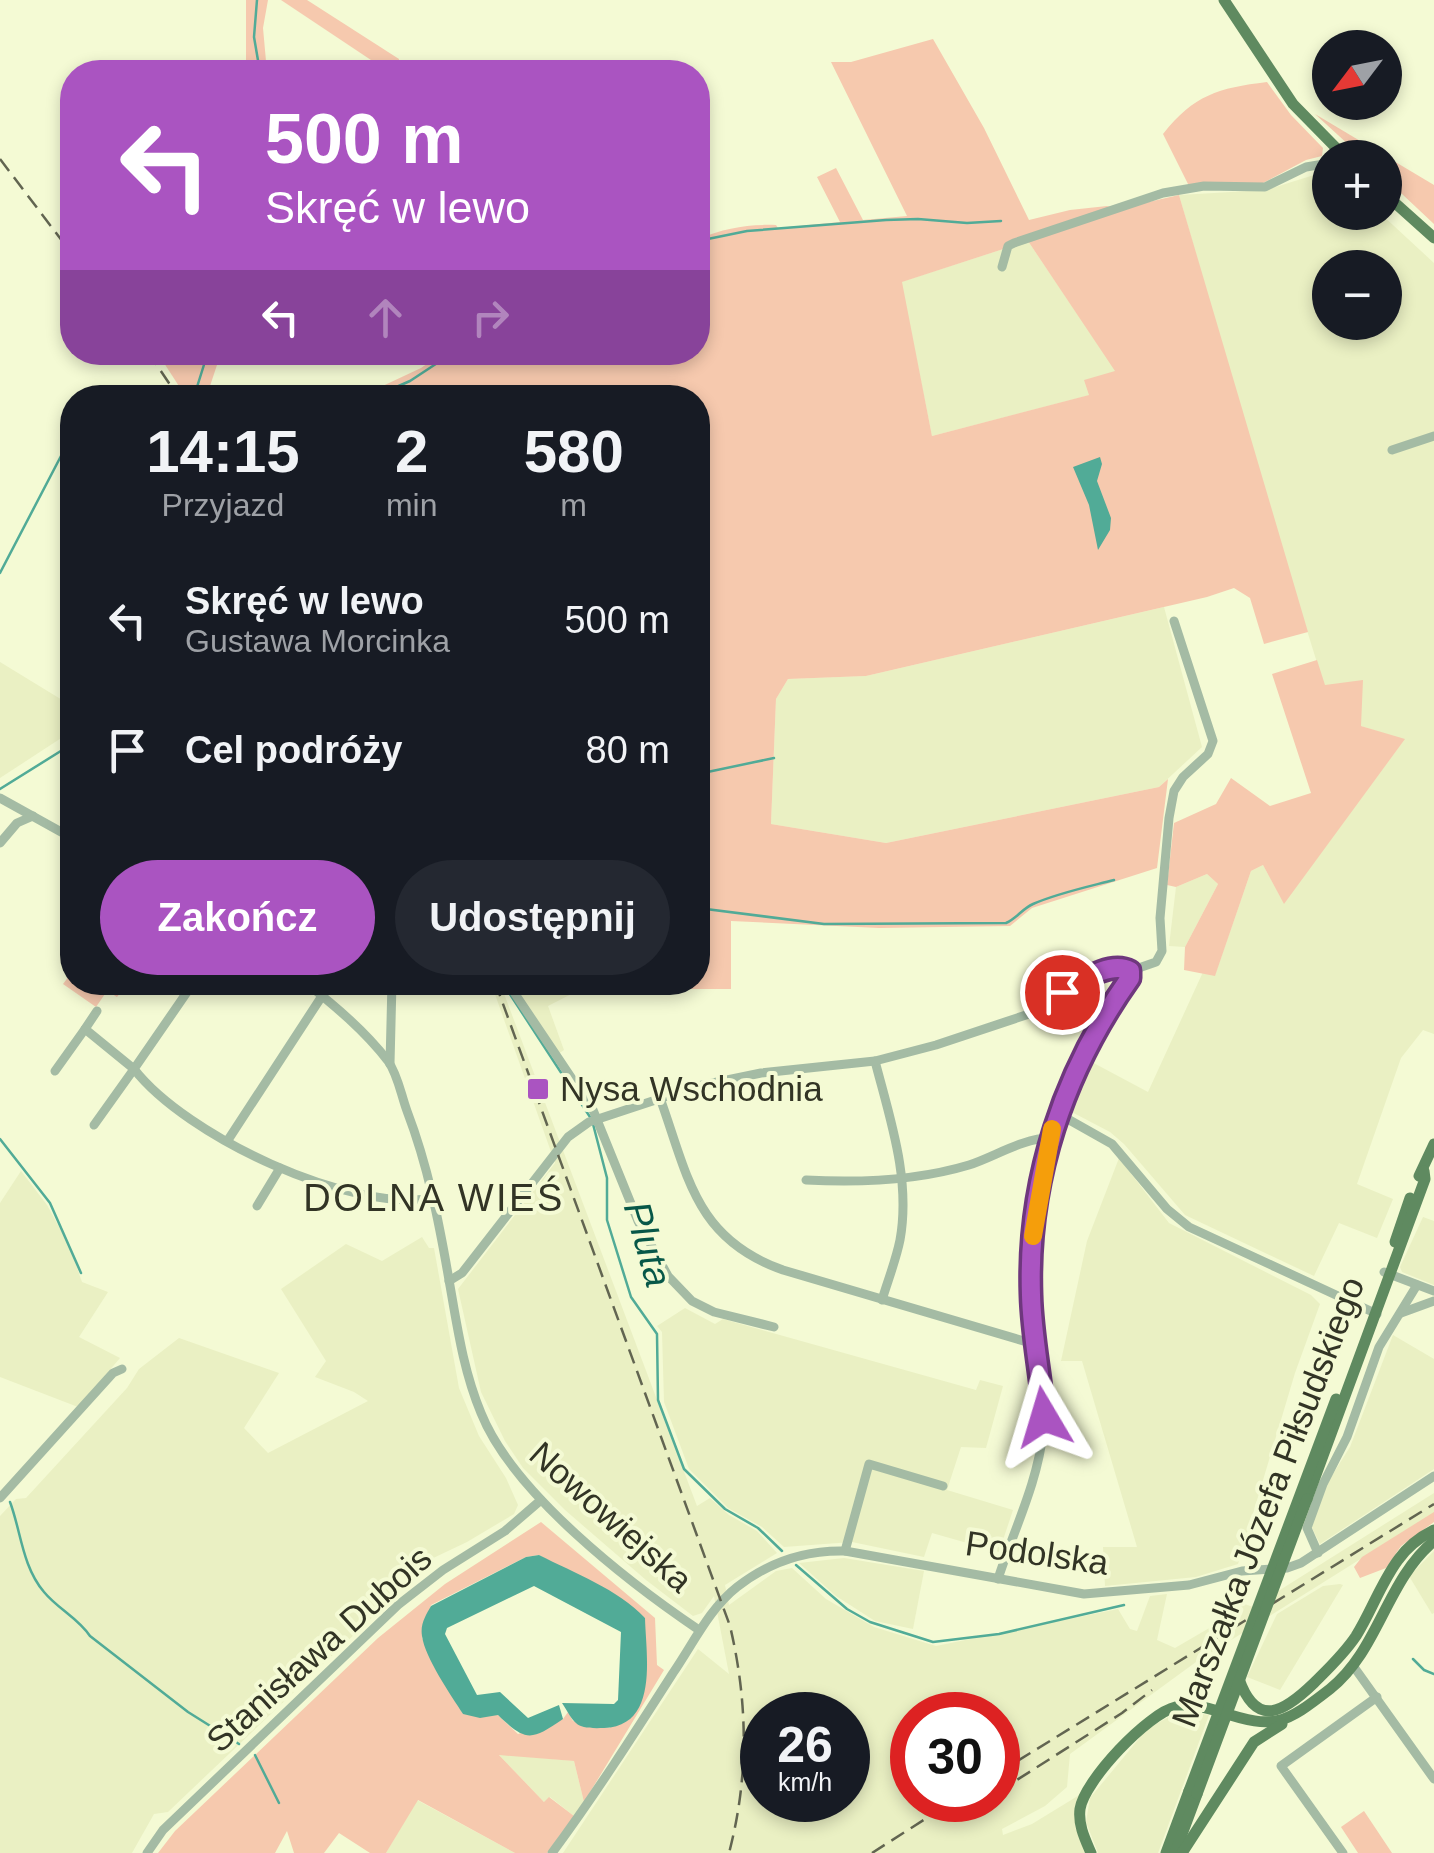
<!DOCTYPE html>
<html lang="pl">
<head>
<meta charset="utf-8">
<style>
	body { margin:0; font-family:Helvetica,sans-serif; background:#242831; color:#f1f3f6; height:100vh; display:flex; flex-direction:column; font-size:38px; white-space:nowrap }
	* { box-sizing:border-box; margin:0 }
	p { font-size:32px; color:#9ea1a6 }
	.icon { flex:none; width:55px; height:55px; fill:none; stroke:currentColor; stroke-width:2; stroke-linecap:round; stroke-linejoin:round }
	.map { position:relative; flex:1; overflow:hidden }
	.panel { position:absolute; left:60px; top:385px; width:650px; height:610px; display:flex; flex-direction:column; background:#171b24; border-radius:40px; box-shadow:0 5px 15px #0003 }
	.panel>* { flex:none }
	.guide { position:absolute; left:60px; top:60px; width:650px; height:305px; border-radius:40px; box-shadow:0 5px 15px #0003; background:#aa54c1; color:#fff; overflow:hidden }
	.needle { width:65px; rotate:238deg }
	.tools { position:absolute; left:1312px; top:30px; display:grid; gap:20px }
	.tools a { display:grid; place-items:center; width:90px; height:90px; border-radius:50%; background:#171b24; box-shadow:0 5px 15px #0003; font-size:50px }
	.speed { position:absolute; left:740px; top:1692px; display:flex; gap:20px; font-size:50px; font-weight:700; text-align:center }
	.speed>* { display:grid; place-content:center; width:130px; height:130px; border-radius:50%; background:#171b24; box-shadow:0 5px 15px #0003; line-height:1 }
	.speed small { font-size:25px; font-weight:400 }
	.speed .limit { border:15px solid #d22; background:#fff; color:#111 }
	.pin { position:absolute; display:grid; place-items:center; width:85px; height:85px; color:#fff; margin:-42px; border:5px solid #fff; border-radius:50%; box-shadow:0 2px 10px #0007 }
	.me { position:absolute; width:110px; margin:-55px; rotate:353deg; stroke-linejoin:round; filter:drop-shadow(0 0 8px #0008) }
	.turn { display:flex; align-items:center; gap:35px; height:210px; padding:0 40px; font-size:45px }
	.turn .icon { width:130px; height:130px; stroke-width:2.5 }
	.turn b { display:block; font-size:70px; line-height:85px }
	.lanes { display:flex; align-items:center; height:95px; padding:0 40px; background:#0003; justify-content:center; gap:50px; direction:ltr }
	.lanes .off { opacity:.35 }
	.eta { display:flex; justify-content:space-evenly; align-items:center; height:170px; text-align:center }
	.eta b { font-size:60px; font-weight:800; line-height:70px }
	.cta { display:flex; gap:20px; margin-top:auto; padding:20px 40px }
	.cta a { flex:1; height:115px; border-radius:60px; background:#aa54c1; color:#fff; font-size:40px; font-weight:800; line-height:115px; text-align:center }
	.cta a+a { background:#242831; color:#f1f3f6 }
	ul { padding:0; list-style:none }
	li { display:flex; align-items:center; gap:30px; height:130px; padding:0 40px }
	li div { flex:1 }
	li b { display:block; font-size:38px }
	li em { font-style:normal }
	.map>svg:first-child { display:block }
</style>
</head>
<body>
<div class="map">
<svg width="1434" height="1853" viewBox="0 0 1434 1853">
	<rect width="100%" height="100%" fill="#f4fad4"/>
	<g fill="#eaf0c3" fill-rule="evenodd">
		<path d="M1330,170v42l50,1 54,50v771l-11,-4 -22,28 -44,126 36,15 -16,39 -38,-15 -25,53 -129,-61 -61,-71 -14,-12 -44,-23 22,-49 60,32 55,-120 12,3 36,-104 12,-6 21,38 120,-163 -43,-14 -37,-41 -58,-186 -87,-304 87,-5zM1330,268h55v54h-55z"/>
		<polygon points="1028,241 1116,371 1090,395 932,436 901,282"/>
		<polygon points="1164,607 1202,747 1159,787 886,843 771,824 776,699 788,679 866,676"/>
		<polygon points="0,662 72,706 72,731 0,778"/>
		<polygon points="1207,874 1218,884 1185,947 1169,946 1176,887"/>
		<path d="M491,983h9l197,523 13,-8 19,17 28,16 20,22 -52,32 4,20 47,-34 16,-3 34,31 48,28 62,19 182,-37 12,20 7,2 13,-35 17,-2 -10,46 18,8 60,-35 -3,-7 7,-4 14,5 181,-114v20l-238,149 -126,92 -3,33 -22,19 -43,23 1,6 29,-11 49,-30 6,59h-524l135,-204 31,25 -15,-78 -12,17 -9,3 -47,-36 -81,-70 -42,-42 -18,-27 -24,-49 -23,-103 97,-126zM762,1715h86v85h-86zM912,1715h86v85h-86z"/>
		<polygon points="510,983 593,983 548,1006 564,1050 558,1054"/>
		<polygon points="1119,1158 1169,1223 1311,1295 1320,1304 1295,1373 1238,1564 1196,1577 1105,1586 1103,1547 1137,1547 1082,1361 1061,1361 1087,1241"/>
		<polygon points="21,1171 47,1205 69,1245 82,1282 108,1292 79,1337 120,1358 78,1407 0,1377 0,1203"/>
		<polygon points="1423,1217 1434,1221 1434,1285 1402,1272 1400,1267"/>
		<polygon points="422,1237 429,1248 434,1248 459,1388 479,1436 506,1478 518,1505 514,1514 467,1542 389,1579 400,1591 168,1812 154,1814 132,1853 0,1853 0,1516 16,1499 26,1498 127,1388 139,1369 179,1338 279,1373 244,1428 268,1453 368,1401 354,1392 315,1377 326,1361 281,1289 346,1244 382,1261"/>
		<polygon points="685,1308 715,1324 723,1319 976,1390 980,1380 1003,1386 986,1448 961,1447 947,1490 1013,1510 999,1552 932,1533 924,1557 852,1542 784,1547 762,1527 728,1508 689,1469 664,1402 662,1332 657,1326"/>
		<polygon points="1393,1335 1434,1359 1434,1469 1320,1544 1311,1526 1326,1485 1350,1447"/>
		<polygon points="1434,1551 1434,1613 1432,1614 1409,1576"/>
		<polygon points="844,1558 924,1571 913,1629 875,1621 836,1596 799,1563"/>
		<polygon points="1340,1584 1343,1585 1280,1690 1247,1677 1277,1614 1323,1586"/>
		<polygon points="1191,1712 1209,1715 1158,1853 1098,1853 1086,1822 1090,1798 1147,1729 1174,1714"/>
		<polygon points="498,1754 574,1761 584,1802 574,1816 550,1797 545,1803"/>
		<polygon points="417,1800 515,1853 386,1853"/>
	</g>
	<g fill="#f6c9ae" fill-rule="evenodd">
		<polygon points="246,0 268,0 263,28 267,72 246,72"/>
		<polygon points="281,0 307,0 399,59 397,72 389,72"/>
		<path d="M933,39l51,89 45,92 41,-10 37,-4 11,3 61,-14 129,437 -44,12 -14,-46 -16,-10 -27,9 -341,79 -78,3 -12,20 -5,125 115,19 273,-56 9,-8 -11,89 -125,40 -22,18 -131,2 -148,-7v68h-53l-1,-6 21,-1v-584h-341l64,-30 22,-15 255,-1v-113c27,-11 49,-15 78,-14l2,3 62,-6 -23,-45 19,-9 27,52 44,-4 -76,-154h20zM1028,241l87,130 -31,9 5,15 -157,41 -30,-154z"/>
		<path d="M1267,82l24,33 32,33 -1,8 -16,4 -43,23 -75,1 -25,-50c31,-39 55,-46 104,-52z"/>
		<polygon points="1315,114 1434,185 1434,224 1385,178 1385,158 1362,157"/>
		<polygon points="181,353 221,353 210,386 202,397 186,397 164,363"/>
		<polygon points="1317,660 1325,685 1363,680 1361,726 1405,739 1284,904 1263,865 1251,871 1215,976 1184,970 1185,947 1218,884 1207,874 1176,887 1167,885 1174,823 1216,804 1231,778 1270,806 1311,793 1272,674"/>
		<polygon points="72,972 72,982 128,983 117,997 107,991 96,1007 63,984"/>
		<polygon points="1434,1512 1434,1522 1401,1546 1386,1568 1360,1578 1354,1567 1362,1557"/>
		<path d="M541,1522l114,96 2,47 7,5 -80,132 -10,-41 -75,-6 45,47 5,-5 25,19 -27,37h-32l-97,-53 -32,53h-16l-31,-20 -15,20h-30l-7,-22 -12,22h-117l17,-22 203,-193 67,-54zM539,1555l106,63 -35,110 -37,-7 -5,-9 -5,7 -45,15 -20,-19 -35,-1 -41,-76 9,-33 95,-48z"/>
		<polygon points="1364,1811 1392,1853 1358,1853 1341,1827"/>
	</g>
	<g fill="#51ab97">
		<polygon points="1100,457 1102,464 1097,481 1111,518 1110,530 1098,550 1089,505 1073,467"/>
		<path d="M539,1555c35,18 79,34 106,63 1,38 14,108 -41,110 -29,1 -28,-3 -42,-25l52,1 4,-4 3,-68 -87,-46 -87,42 -2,6 32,61 23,-3 28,26 31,-13 4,14c-32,22 -37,23 -65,-4l-18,3 -17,-4c-12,-19 -38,-56 -41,-78 -2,-12 4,-21 9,-30l95,-49z"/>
	</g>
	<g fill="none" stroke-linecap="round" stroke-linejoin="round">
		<g stroke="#51ab97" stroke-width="2.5">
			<polyline points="257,0 254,37 260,72"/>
			<polyline points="698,241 747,231 886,220 918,219 967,223 1001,221"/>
			<polyline points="187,398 197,387 208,352"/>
			<polyline points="371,398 410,381 454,352"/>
			<polyline points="0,573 61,456 72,445"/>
			<polyline points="698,774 774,758"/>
			<polyline points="0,789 72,744"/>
			<path d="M698,908l126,16 182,-1c11,-5 16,-14 27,-19 25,-11 54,-17 81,-24"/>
			<polyline points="502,982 590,1117"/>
			<polyline points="593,1124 607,1178 607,1220 631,1297 657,1334 658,1400 684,1469 725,1509 758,1528 782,1551"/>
			<polyline points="0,1139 50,1203 81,1273"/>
			<path d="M10,1502c11,29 12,64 34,90 14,17 34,26 46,44l98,76 51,32"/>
			<polyline points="796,1565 847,1609 870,1622 933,1642 999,1634 1124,1605"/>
			<polyline points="1413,1659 1424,1670 1434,1674"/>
			<polyline points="255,1755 279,1803"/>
		</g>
		<g stroke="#a4bba4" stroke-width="9">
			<polyline points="1002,267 1008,246 1014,243 1163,193 1204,186 1265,187 1306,167 1330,163"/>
			<polyline points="1392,450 1434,436"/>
			<polyline points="0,798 72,838"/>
			<polyline points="0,843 17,823 33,816"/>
			<path d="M194,982l-60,87c52,67 215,144 300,129"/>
			<path d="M305,982c30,24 60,49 83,79 10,14 13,34 19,50 21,55 32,111 42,169 8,45 14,90 32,133 32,80 147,169 218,217"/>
			<polyline points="507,982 593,1110 638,1221 668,1276 692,1301 714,1312 774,1327"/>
			<polyline points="85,1029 97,1011"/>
			<path d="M875,1061c15,58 36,118 25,179 -4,20 -12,40 -18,60"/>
			<polyline points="390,1064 392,982"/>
			<polyline points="55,1071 85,1029 134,1069 94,1125"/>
			<path d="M660,1098c28,78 35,141 123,172l251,74"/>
			<polyline points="1057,1113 1112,1144 1167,1209 1189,1227 1377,1314"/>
			<polyline points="228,1140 322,996"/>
			<path d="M806,1180c55,3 110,1 163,-15 25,-8 54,-27 81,-27"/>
			<polyline points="257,1206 280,1168"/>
			<polyline points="1384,1272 1434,1291"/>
			<polyline points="449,1281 462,1273 568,1137 589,1122 698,1086 761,1073 875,1061 936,1045 1029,1014 1096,974 1122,967 1130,971 1156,962 1162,951 1160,918 1169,818 1174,791 1183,777 1208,754 1213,741 1174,621"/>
			<polyline points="1401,1313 1434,1301"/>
			<polyline points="0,1498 113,1373 122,1369"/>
			<polyline points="845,1551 869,1464 943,1486"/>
			<polyline points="1318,1553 1307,1528 1323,1484 1347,1437 1379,1347 1417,1285"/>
			<path d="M998,1579c15,-47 40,-97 45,-147 4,-45 -10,-92 -12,-137 -5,-115 33,-224 99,-316v-8"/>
			<polyline points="1354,1667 1434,1779"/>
			<polyline points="147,1853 163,1830 398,1605 443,1570 505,1531 541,1500"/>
			<path d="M552,1853c43,-58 82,-119 121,-180 20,-29 36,-64 64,-86 32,-25 69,-37 108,-36l239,43 105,-9 53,-14 45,-3 14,-5 133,-87"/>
			<polyline points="1343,1853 1281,1766 1377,1697"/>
		</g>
		<g stroke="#5f8a60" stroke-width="11">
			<polyline points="1224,0 1293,104 1346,158"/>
			<polyline points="1385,194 1434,238"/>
			<polyline points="1419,1176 1434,1144"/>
			<polyline points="1395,1242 1410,1198"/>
			<polyline points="1307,1499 1425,1179 1424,1171"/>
			<path d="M1239,1679c18,51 46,32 75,4 15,-15 30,-29 42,-47 15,-24 25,-53 42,-76 9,-13 22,-23 36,-30"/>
			<path d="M1091,1853c-6,-14 -13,-28 -11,-44 4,-28 68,-96 96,-102 16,-3 29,0 45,5 54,18 64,12 109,-23 49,-39 56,-108 104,-148"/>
			<polyline points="1166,1853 1189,1791"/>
			<polyline points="1175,1853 1197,1794"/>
			<polyline points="1182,1853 1254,1742 1282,1724"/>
		</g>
		<g stroke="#626551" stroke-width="2.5" stroke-dasharray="15 8" stroke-linecap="butt">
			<polyline points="0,159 72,254"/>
			<polyline points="148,352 179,398"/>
			<path d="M495,982l235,644c18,76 19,151 -1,227"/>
			<polyline points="998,1773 1434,1504"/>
			<polyline points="998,1792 1122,1713 1152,1690"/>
			<polyline points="945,1819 983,1800"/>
			<polyline points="872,1853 955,1800"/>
		</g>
		<g stroke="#5f8a60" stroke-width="11">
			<polyline points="1189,1791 1336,1399"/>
			<polyline points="1197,1794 1307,1499"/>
		</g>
	</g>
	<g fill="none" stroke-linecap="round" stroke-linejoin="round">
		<g stroke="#6e377d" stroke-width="25">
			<path id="route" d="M1044,1417c-3,-41 -12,-81 -13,-122 -4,-115 33,-224 99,-317v-7c-20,-11 -50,11 -68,21"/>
		</g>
		<use href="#route" stroke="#aa54c1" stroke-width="18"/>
		<polyline stroke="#f59e0b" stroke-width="18" points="1033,1236 1052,1129"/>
	</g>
	<rect fill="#aa54c1" stroke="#f4fad4" stroke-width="4" x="526" y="1077" width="24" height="24" rx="5"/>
	<g text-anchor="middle" stroke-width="8" stroke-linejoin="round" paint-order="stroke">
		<g font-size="35" fill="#323425" stroke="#f4fad4" text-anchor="start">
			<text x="560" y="1101">Nysa Wschodnia</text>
		</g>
		<g font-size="35" fill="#323425" stroke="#f4fad4">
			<text transform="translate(1268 1502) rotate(-69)" y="12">Marszałka Józefa Piłsudskiego</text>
			<text transform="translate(611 1517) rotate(42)" y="12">Nowowiejska</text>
			<text transform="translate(1037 1553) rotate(8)" y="12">Podolska</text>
			<text transform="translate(319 1649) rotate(-42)" y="12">Stanisława Dubois</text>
		</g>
		<g font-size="38" letter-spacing="2.5" fill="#323425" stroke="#f4fad4">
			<text x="434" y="1211">DOLNA WIEŚ</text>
		</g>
		<g font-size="38" font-style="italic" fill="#075748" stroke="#f4fad4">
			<text transform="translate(648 1244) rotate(74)" y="13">Pluta</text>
		</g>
	</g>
</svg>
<div class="tools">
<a><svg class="needle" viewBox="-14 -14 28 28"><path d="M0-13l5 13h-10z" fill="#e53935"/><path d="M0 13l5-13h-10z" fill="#9ea1a6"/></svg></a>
<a>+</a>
<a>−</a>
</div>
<div class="speed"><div>26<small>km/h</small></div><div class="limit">30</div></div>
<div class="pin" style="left:1062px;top:992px;background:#d93025"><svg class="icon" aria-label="arrive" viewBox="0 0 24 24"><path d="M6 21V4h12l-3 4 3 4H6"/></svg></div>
<svg class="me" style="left:1044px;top:1417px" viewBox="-20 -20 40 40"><path d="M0-17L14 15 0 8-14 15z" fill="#aa54c1" stroke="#fff" stroke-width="4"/></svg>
<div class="guide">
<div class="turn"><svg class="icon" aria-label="left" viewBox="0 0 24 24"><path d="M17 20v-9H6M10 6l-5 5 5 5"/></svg><div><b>500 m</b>Skręć w lewo</div></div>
<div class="lanes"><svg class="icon" aria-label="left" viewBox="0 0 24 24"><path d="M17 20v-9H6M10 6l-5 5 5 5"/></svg><svg class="icon off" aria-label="ahead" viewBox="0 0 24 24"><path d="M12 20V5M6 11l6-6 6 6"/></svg><svg class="icon off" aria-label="right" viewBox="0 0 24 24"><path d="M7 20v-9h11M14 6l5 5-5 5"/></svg></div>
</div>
<section class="panel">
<div class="eta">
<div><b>14:15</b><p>Przyjazd</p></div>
<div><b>2</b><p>min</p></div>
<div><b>580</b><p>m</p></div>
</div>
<ul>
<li><svg class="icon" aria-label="left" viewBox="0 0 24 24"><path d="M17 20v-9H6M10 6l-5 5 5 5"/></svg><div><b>Skręć w lewo</b><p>Gustawa Morcinka</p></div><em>500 m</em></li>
<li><svg class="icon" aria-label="arrive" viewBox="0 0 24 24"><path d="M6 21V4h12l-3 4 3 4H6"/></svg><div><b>Cel podróży</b></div><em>80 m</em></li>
</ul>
<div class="cta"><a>Zakończ</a><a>Udostępnij</a></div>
</section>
</div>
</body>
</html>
